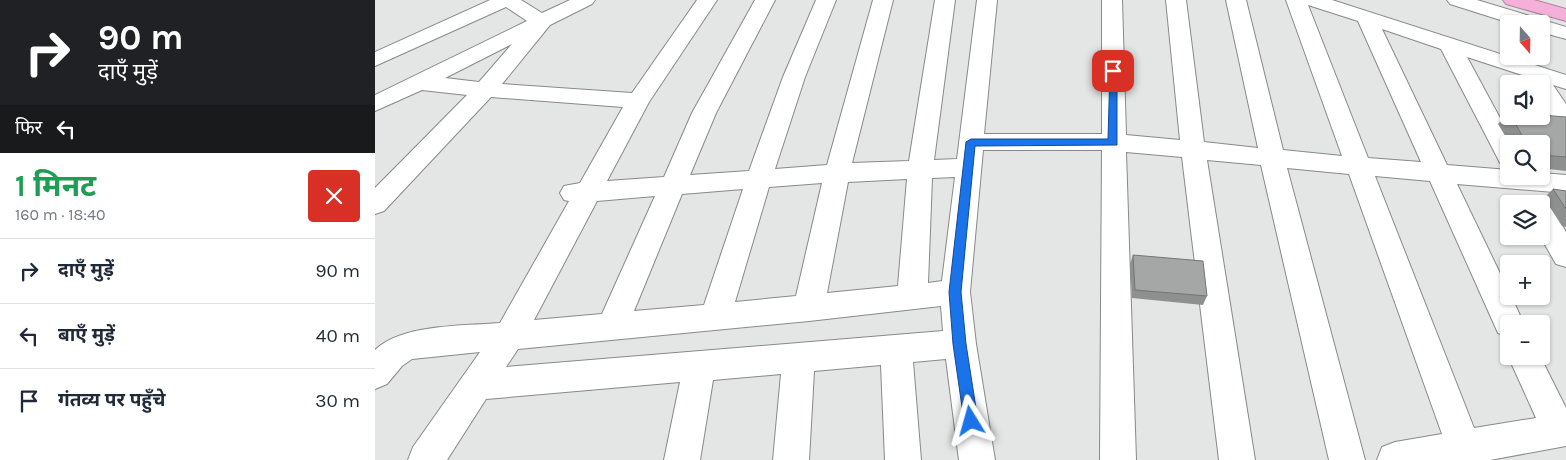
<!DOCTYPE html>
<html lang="hi">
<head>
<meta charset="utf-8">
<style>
	body { margin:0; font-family:Karla,"Noto Sans Devanagari",sans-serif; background:#f6f6f7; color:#1f2937; height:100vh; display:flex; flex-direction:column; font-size:19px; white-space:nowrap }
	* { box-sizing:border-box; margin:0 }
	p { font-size:16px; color:#747a83 }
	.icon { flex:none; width:28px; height:28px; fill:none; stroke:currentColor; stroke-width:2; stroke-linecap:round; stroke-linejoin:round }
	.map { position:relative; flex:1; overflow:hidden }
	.details { display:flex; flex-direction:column; background:#fff; width:375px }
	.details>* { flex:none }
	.guide { background:#202124; color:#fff; overflow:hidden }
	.needle { width:32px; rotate:160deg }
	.tools { position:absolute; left:1125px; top:15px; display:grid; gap:10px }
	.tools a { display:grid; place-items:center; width:50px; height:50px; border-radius:5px; background:#fff; box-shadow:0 1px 4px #0004; font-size:25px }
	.pin { position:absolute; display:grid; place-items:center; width:42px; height:42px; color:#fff; margin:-21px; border-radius:10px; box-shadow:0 2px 8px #0006 }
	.me { position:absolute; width:55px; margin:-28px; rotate:352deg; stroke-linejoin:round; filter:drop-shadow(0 0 4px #0008) }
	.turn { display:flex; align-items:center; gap:18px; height:105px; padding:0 15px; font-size:22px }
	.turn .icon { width:65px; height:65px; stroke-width:2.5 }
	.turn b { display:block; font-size:35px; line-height:42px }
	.then { display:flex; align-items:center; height:48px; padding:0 15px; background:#0003; gap:10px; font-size:19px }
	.round { display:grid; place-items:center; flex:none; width:52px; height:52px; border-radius:5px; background:#f6f6f7 }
	.headline { display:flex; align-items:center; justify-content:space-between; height:85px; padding:0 15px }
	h1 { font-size:30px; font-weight:700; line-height:38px; color:#1e9e55 }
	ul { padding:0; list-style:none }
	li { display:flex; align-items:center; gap:15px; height:65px; padding:0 15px; border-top:1px solid #e0e1e3 }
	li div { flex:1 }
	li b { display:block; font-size:19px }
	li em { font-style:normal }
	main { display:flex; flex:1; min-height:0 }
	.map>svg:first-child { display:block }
</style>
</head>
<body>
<main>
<section class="details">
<div class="guide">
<div class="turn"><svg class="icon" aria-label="right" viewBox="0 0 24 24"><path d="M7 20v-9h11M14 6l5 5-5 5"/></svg><div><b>90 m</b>दाएँ मुड़ें</div></div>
<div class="then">फिर<svg class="icon" aria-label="left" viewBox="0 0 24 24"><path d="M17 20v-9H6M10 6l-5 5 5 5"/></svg></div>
</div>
<div class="headline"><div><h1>1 मिनट</h1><p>160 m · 18:40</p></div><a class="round" style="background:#d93025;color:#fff"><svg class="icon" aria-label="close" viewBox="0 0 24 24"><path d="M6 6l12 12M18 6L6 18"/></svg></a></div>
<ul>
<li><svg class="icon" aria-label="right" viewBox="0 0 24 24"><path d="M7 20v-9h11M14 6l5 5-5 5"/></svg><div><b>दाएँ मुड़ें</b></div><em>90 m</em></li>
<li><svg class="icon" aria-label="left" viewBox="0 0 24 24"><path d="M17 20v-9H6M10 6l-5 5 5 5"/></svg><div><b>बाएँ मुड़ें</b></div><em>40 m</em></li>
<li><svg class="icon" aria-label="arrive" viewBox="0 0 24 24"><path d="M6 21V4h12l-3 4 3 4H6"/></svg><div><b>गंतव्य पर पहुँचे</b></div><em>30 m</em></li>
</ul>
</section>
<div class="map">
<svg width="1191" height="460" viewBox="0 0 1191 460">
	<rect width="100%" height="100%" fill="#e3e6e4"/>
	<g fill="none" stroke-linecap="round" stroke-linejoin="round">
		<g stroke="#878a88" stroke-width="2">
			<g id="minor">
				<path d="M115,0h31l21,13 28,-13h25l-3,4 -42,21 -48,59 130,9 65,-93h20l-68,102 -42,79 57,-4 28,-64 63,-113h20l-59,113 -26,62 59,-4 34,-94 33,-77h20l-31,77 -30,92 52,-4 46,-165h20l-41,163 57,-2 26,-161h20l-21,160 23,-1 20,-159h20l-13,134h118v-134h20l4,135 54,5 -14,-140h20l18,142 54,6 -32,-148h20l37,150 59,6 -56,-156h46l234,75v14l-13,-4 13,19v25l-8,-3 -17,-25v-17h-11l4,-5 -67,-22 47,87h-5v22l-9,-3 -3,-6 -56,-108 -59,-20 65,136 62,5v6h32v-3l25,2v18l-109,-9 52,108v4h2l13,28h-15v13l-11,-4 -68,-152 -55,-5 99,252 62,-10 -28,-62 1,-2v2h31l26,52v38l-76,14h-113l5,-13 13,-5 47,-8 -93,-260 -62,-6 78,292h-36l-68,-295 -54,-5 48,300h-36l-37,-303 -56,-5 10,308h-36l2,-310h-119l-13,142 6,52 19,116h-36l-13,-101 -33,3 8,98h-36l-4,-95 -67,6 -5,89h-36l8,-86 -68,6 -13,80h-36l16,-78 -194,17 -39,61h-39l5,-13 67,-95 -68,7 -10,7 -15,18 -12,5v-39c27,-26 88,-24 125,-27l69,-122 -5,-1 -4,-7 4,-7 16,-3 43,-76 -132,-10 -107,114 -9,3v-26l92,-93 -45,-5 -47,21v-16l152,-74 -21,-14 -131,59v-14zM933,5l50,16 63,141 -53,-4zM137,44l-33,38 -34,-4zM580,177l-13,104 -14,2 4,-105zM532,179l-9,107 -71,7 21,-111zM447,183l-26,113 -61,6 34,-115zM368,189l-39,116 -70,6 48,-117zM280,196l-53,118 -68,6 63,-119zM566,306l2,25 -437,36 12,-18 291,-28z"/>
				<polygon points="1072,0 1102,0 1191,27 1191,39 1166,32 1166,24 1138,24 1075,4"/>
				<polygon points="1166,204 1176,207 1191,232 1191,267 1181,264 1165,236"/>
			</g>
		</g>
		<g stroke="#af829d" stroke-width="2">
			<polygon id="highway" points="1128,0 1159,0 1191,9 1191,21 1131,4"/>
		</g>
		<use href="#minor" fill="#fff" fill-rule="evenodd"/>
		<use href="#highway" fill="#f5b0da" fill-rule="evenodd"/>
	</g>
	<g fill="#8d908e">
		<polygon points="1133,112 1134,116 1191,117 1191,171 1166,168 1166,144 1135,144 1123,124"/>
		<polygon points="1178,189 1191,191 1191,227 1187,226 1169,198"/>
		<polygon points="758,255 832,296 828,305 757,298 755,264"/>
	</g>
	<g fill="#a4a7a5" stroke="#737574">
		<polygon points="1166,115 1191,117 1191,157 1166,155 1166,144 1152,144 1136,116 1166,116"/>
		<polygon points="1178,189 1191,191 1191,209"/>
		<polygon points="758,255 828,261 832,296 760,290"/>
	</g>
	<polygon fill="#1a73e8" stroke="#114b97" points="735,69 741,69 742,71 742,145 600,146 586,292 591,344 603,421 601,426 596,428 591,426 589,421 578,344 574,292 591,142 596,139 733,139"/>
</svg>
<div class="tools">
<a><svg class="needle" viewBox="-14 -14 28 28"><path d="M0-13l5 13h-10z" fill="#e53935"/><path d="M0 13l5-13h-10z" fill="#747a83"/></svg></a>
<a><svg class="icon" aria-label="sound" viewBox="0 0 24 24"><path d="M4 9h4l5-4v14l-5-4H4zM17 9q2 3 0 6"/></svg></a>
<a><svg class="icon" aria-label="search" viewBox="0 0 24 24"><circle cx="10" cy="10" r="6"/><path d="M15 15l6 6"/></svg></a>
<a><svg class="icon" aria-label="layers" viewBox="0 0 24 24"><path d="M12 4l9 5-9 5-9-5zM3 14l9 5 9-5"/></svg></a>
<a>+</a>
<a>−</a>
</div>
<div class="pin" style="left:738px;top:71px;background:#d93025"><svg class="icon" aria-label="arrive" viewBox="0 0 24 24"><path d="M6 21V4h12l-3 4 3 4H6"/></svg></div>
<svg class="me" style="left:596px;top:421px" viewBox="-20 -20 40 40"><path d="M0-17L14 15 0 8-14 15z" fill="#1a73e8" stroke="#fff" stroke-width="4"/></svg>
</div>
</main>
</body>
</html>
